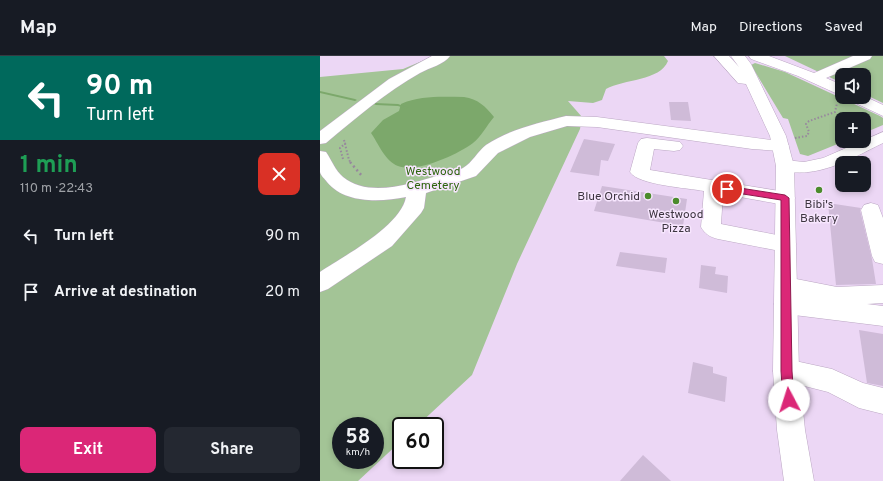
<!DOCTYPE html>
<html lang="en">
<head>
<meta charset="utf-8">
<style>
	body { margin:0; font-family:Overpass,sans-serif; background:#242831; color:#f1f3f6; height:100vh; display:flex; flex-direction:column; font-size:15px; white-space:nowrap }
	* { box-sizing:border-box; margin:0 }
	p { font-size:13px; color:#9ea1a6 }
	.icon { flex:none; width:22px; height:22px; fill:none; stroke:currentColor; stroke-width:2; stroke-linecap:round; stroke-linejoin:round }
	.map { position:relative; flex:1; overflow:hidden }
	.sheet { display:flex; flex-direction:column; background:#171b24; width:320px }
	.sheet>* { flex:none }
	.top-card { background:#00695c; color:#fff; overflow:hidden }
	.buttons { position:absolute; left:515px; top:12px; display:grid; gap:8px }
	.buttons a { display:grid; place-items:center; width:36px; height:36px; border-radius:8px; background:#171b24; box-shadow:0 2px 6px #0003; font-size:20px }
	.speed { position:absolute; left:12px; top:361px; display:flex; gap:8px; font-size:20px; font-weight:700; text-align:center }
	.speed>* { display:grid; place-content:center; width:52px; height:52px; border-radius:50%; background:#171b24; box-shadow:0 2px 6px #0003; line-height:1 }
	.speed small { font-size:10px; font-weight:400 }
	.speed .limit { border:2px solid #111; border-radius:6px; background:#fff; color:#111 }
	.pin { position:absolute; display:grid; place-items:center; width:34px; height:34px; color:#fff; margin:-17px; border:2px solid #fff; border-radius:50%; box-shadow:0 1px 4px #0007 }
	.me { position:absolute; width:44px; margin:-22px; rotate:355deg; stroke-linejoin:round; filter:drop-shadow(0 0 3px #0008) }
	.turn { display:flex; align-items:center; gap:14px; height:84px; padding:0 20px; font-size:18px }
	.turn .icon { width:52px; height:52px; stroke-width:2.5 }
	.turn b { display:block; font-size:28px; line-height:34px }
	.round { display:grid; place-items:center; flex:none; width:42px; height:42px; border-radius:8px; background:#242831 }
	.summary { display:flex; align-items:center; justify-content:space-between; height:68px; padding:0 20px }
	h1 { font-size:24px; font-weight:700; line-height:30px; color:#1e9e55 }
	.cta { display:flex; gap:8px; margin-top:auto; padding:8px 20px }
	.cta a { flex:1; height:46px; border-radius:8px; background:#db2777; color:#fff; font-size:16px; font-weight:700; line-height:46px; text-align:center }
	.cta a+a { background:#242831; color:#f1f3f6 }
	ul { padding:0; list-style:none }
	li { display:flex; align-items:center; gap:12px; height:56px; padding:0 20px }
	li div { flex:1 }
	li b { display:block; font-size:15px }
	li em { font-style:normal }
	header { display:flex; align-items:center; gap:24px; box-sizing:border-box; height:56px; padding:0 20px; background:#171b24; border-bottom:1px solid #363941 }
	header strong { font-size:19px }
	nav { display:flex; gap:22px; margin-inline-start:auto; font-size:14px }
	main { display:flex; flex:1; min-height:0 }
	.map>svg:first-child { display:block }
</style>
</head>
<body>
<header>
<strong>Map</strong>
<nav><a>Map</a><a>Directions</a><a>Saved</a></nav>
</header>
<main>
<section class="sheet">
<div class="top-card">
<div class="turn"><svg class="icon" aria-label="left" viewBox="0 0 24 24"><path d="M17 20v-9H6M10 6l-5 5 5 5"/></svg><div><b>90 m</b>Turn left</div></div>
</div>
<div class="summary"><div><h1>1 min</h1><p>110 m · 22:43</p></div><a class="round" style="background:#d93025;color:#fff"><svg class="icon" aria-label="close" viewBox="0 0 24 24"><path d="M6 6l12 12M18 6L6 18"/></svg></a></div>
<ul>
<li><svg class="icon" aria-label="left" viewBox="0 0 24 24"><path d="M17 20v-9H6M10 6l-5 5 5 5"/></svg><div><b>Turn left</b></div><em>90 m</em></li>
<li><svg class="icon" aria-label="arrive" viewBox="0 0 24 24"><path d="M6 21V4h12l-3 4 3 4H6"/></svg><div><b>Arrive at destination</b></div><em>20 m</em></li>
</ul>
<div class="cta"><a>Exit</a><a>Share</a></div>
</section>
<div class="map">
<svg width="563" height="425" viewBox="0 0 563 425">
	<rect width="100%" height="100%" fill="#ecd7f5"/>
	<g fill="#a3c496" fill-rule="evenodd">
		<path d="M114,0h230l4,5c-8,20 -44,18 -62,28l-4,11 -9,3 -25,-2 14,16 -2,12 -63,135 -45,111 -55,51h-16v15l-43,40h-38v-404l83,-8zM21,370h34v34h-34z"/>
		<polygon points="465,0 563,0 563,47 544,38 544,19 522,19 522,27"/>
		<polygon points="435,7 465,16 560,60 563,62 563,69 544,77 544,63 522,63 522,85 525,85 488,100 480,98 468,63 463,62 431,9"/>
	</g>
	<path fill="#7ca86b" d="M144,41c14,2 21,9 30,20 -7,8 -13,20 -21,26 -16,12 -56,30 -75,23 -13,-5 -20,-23 -27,-33l12,-13 16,-9 2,-7c20,-9 42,-7 63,-7z"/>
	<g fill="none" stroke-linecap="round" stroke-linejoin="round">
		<g fill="#7ca86b" fill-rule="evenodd">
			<polygon points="0,35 35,43 37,44 35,45 0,37"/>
			<polygon points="55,47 78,48 89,52 87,53 78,50 56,49 54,48"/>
		</g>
	</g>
	<g fill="#cfbbd8">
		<polygon points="349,46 368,46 371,65 351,64"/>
		<polygon points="264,83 295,88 288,105 281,104 279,120 250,116"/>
		<polygon points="282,130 367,143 363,170 274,155"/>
		<polygon points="508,147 541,152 540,154 552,203 556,228 516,229"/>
		<polygon points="300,196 347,202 345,217 296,210"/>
		<polygon points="381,209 396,211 395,218 408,220 407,237 379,232"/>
		<polygon points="539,274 563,278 563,330 547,327"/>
		<polygon points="373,306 393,311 393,317 407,321 405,346 368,337"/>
		<polygon points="323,399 351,425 300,425"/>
	</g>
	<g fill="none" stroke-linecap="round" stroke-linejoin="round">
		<g stroke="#bba7c3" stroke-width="1">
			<g id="minor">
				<path d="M112,0h18c-5,8 -21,12 -30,17 -34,19 -64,45 -94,70l-6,1v-13l69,-52z"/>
				<polygon points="429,0 449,0 494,17 533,0 552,0 550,3 506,22 522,29 522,40 478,20 431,3"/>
				<polygon points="544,40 563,49 563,60 529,44 526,41"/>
				<path d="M246,60l31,1 189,25 3,4 -3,4 -6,1 -28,-2 -155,-22 -30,-1 -37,11 -32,16 -22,23 -50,17 -2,15 -3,5 -29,33 -64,43 -8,3v-20c24,-16 81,-46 86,-75 -25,5 -61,7 -79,-15 -2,-3 -6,-6 -7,-10 0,-6 0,-15 0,-21l6,1c6,9 9,18 17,25 25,21 69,7 96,-2 8,-2 17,-3 24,-7 9,-5 15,-17 23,-23 24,-16 53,-22 80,-29z"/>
				<path d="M563,76v11c-33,16 -66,37 -104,27l-3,-4 3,-4 6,-2 19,2 19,-4z"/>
				<path d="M327,82l33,4 3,4 -3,4 -6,1 -20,-2 -4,21 142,23 3,5 -3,5 -7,2 -62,-11 -2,30 71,14 4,6 -4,6 -7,2 -67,-13c-8,-2 -13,-5 -17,-12l3,-36c-16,-3 -66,-6 -74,-19l8,-29 3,-4z"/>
				<polygon points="551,147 558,149 563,162 563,208 555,206 552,200 541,154 544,149"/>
				<polygon points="466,221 517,231 563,229 563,247 547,248 563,250 563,270 466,258 458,255 454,248 458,241 465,239 458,236 455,230 458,224"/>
				<polygon points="466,303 512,313 543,327 563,332 563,358 539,352 508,336 457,323 453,315 457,307"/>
			</g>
		</g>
		<g stroke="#bba7c3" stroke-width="1">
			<polygon id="major" points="394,0 409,0 419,11 411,0 425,0 431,8 466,80 474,110 479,315 485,374 494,425 464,425 457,374 453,315 456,110 450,80 426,28 418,27"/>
		</g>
		<g stroke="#97889d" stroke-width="2" stroke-dasharray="1.5 2" stroke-linecap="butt">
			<polyline points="475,82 487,80 489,76 486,68 489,65 515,56 517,47"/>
			<polyline points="24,84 29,104 31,107"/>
			<polyline points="23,103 20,92 26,87"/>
		</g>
		<polyline stroke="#97889d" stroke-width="2.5" stroke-dasharray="2 3" stroke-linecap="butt" points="30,106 42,120"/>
		<use href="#minor" fill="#fff" fill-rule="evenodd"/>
		<use href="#major" fill="#fff" fill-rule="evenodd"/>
	</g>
	<polygon fill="#db2777" stroke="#8e194d" points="407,130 465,139 469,142 472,315 474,344 473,348 469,349 465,348 463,344 461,315 461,144 404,135 403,133"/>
	<g fill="#4b8b2c" stroke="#f7e6fe" stroke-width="1.5">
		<circle cx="499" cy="134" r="4"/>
		<circle cx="328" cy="140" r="4"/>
		<circle cx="356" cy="145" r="4"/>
	</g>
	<g text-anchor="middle" stroke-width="3" stroke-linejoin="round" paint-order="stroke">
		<g font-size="12" fill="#2f6610" stroke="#f7e6fe">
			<text x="113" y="119">Westwood<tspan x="113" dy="14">Cemetery</tspan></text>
		</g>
		<g font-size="12" fill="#3d3540" stroke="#f7e6fe">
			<text x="320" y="144" text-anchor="end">Blue Orchid</text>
			<text x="499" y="152">Bibi's<tspan x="499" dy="14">Bakery</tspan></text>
			<text x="356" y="162">Westwood<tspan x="356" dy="14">Pizza</tspan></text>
		</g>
	</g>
</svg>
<div class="buttons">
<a><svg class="icon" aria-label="sound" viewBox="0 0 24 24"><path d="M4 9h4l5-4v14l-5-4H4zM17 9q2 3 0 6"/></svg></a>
<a>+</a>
<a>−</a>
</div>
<div class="speed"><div>58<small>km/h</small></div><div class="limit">60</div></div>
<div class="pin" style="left:407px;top:133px;background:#d93025"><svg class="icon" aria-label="arrive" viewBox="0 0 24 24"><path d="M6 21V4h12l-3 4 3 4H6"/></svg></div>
<svg class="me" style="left:469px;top:344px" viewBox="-20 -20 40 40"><circle r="19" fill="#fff"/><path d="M0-13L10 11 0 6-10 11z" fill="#db2777"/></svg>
</div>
</main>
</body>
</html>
